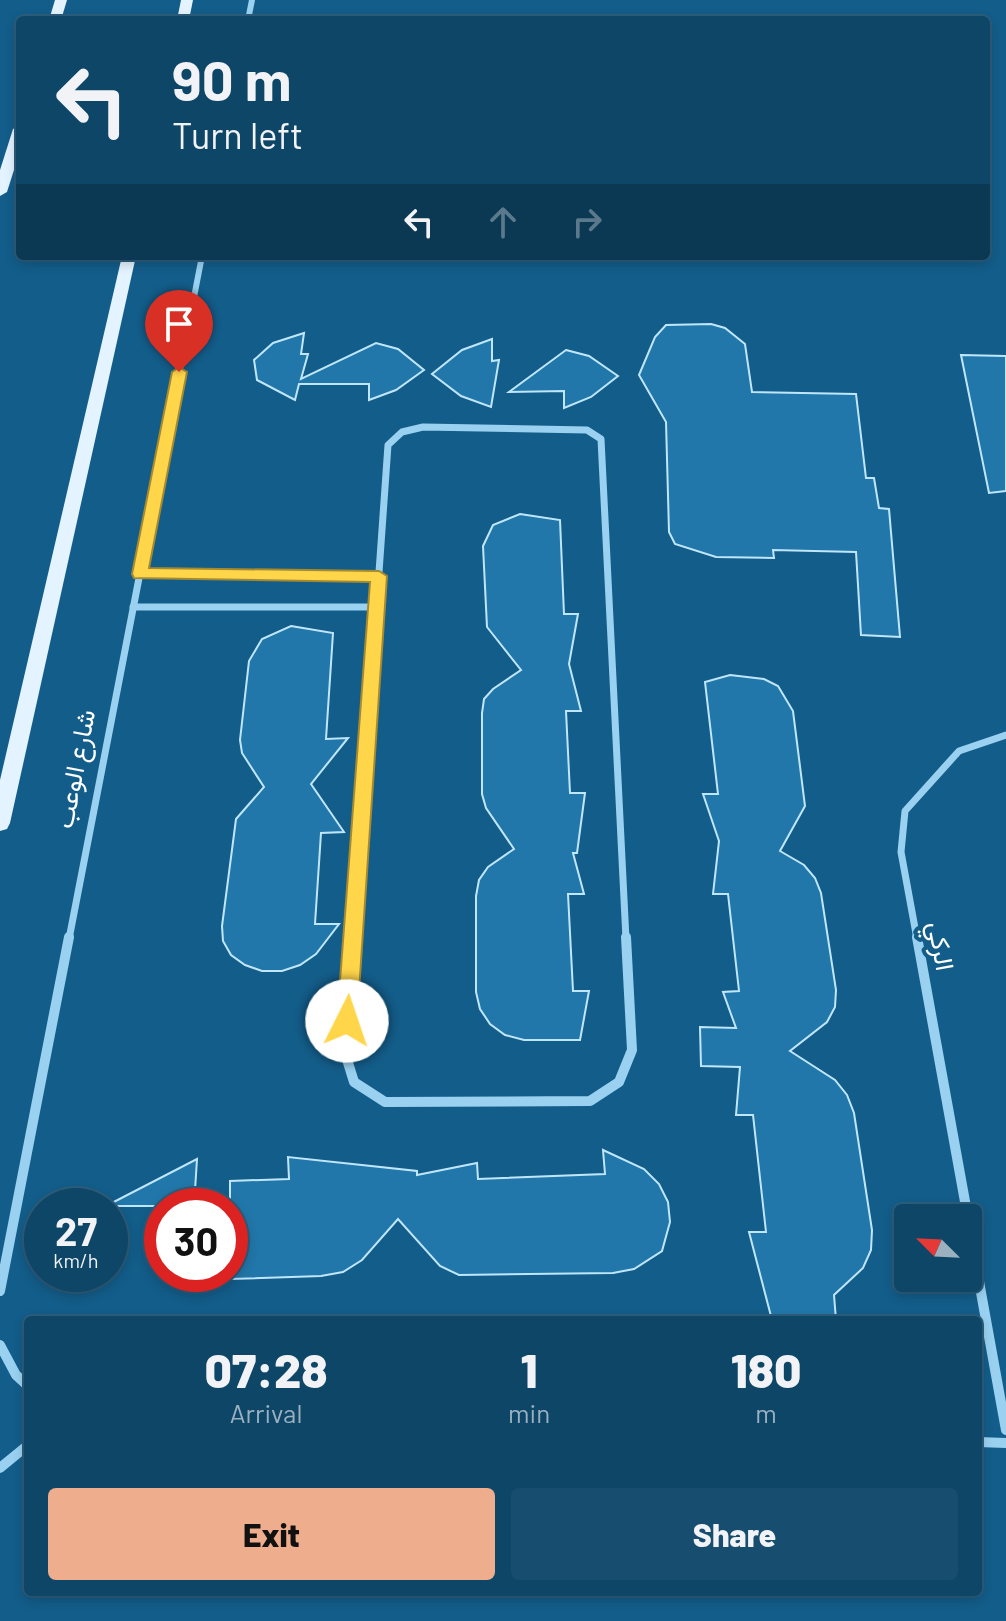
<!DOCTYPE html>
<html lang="en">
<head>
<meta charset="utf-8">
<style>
	body { margin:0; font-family:Barlow,Vazirmatn,sans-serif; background:#174d6e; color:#f1f3f6; height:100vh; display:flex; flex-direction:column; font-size:30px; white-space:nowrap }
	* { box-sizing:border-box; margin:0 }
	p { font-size:26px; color:#9bb1c0 }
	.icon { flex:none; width:44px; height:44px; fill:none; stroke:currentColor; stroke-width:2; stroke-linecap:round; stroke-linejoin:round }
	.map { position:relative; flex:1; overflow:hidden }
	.panel { position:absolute; left:24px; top:1316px; width:958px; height:280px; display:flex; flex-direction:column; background:#0e4668; border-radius:8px; box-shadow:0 4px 12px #0003,0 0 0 2px #2e5e7c }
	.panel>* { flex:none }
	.guide { position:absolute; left:16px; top:16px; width:974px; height:244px; border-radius:8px; box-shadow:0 4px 12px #0003,0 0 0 2px #2e5e7c; background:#0e4668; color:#f1f3f6; overflow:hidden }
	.needle { width:52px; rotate:294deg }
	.controls { position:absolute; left:894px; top:1204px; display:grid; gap:16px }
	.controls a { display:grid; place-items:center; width:88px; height:88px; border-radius:8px; background:#0e4668; box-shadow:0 4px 12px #0003,0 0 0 2px #2e5e7c; font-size:40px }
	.speed { position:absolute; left:24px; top:1188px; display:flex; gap:16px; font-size:40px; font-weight:700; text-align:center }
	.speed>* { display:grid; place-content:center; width:104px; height:104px; border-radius:50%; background:#0e4668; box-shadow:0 4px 12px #0003,0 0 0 2px #2e5e7c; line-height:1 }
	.speed small { font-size:20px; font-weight:400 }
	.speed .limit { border:12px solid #d22; background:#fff; color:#111 }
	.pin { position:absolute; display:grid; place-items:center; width:68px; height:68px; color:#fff; margin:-82px -34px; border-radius:50% 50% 50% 0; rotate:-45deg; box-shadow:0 0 8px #0007 }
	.pin .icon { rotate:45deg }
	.me { position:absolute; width:88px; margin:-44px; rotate:4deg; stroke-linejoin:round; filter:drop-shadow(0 0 6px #0008) }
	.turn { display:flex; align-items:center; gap:28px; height:168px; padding:0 24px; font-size:36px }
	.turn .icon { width:104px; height:104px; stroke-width:2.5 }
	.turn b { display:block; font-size:56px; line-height:68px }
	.lanes { display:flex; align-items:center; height:76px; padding:0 24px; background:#0003; justify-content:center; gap:40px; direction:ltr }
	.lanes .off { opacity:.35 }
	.eta { display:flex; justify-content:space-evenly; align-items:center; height:136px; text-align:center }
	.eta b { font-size:48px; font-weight:800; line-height:56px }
	.button { display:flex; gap:16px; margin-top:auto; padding:16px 24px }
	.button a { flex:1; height:92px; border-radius:8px; background:#eead8d; color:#111; font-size:32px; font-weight:800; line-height:92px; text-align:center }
	.button a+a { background:#174d6e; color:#f1f3f6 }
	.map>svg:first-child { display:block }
</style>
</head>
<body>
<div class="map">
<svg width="1006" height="1621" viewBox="0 0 1006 1621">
	<rect width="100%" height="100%" fill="#135d8a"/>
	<g fill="#2177a9" stroke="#c0e6fc" stroke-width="2">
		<polygon points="711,324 725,328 745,344 752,392 856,394 866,478 874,478 879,508 889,509 900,637 861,635 856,552 773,550 774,558 716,557 675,544 669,532 666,422 639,375 655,337 666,325"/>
		<polygon points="304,333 301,354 308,354 301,379 376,343 398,349 424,370 396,390 369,400 369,384 299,384 295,400 257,380 254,360 273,343"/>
		<polygon points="492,339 492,361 499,360 491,407 461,396 432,374 462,350"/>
		<polygon points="566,350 589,356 618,376 591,397 564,408 564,391 509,392"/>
		<polygon points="961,355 1006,356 1006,491 989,493"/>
		<polygon points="520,514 560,520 564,614 578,614 569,664 581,711 566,711 570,793 585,793 577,853 573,853 584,894 568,894 573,991 589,991 580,1040 524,1040 505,1035 490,1024 480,1009 476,992 476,896 479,880 488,867 514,849 486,808 482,794 482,713 484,699 493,689 521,670 487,627 483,546 493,525"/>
		<polygon points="291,626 333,633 326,739 348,738 311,784 344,832 321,833 315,924 339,924 316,954 300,965 282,971 262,971 245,965 231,955 223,941 222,926 236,819 264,787 242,753 240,740 249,661 262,639"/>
		<polygon points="730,675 764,679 778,686 793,711 805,806 780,851 804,865 815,878 821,893 836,990 835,1007 827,1022 790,1051 835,1080 847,1095 854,1113 872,1230 871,1250 863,1268 834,1295 836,1320 772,1320 749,1232 766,1232 753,1115 736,1115 740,1067 701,1066 700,1027 736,1028 723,992 739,991 728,894 713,894 719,841 703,794 718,794 705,682"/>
		<polygon points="603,1150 644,1169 659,1184 668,1202 670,1222 662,1251 634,1269 613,1273 459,1275 440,1266 398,1219 362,1260 343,1272 321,1276 230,1279 230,1181 289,1179 288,1157 417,1171 417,1175 477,1163 478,1179 605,1174"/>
		<polygon points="197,1159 194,1206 106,1206"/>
	</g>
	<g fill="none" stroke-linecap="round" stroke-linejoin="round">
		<g stroke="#9ad1f0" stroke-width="6">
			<polyline points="248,20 252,0"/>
			<polyline points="172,410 202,256"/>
		</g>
		<g stroke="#9ad1f0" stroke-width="7">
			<polyline points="140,574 379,576"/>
			<polyline points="133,607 377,607"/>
			<polyline points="69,939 172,408"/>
			<polyline points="353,939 388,445 402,432 423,427 587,430 601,439 626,939"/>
			<polyline points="917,939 901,852 905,811 959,751 1006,735"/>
		</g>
		<g stroke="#9ad1f0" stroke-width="10">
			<polyline points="353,937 345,1053 354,1082 385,1102 590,1101 619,1082 632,1050 626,937"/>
			<polyline points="917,937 968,1218"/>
			<polyline points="968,1221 1006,1430"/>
			<polyline points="0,1291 69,937"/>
			<polyline points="0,1345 16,1375 28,1386"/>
			<polyline points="978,1442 1006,1443"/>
			<polyline points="0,1468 28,1445"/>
		</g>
		<g fill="#e3f3ff" fill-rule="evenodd">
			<polygon points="55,0 67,0 61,20 49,20"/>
			<polygon points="181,0 193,0 189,20 177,20"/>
			<polygon points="20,125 20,151 7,192 0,196 0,170 13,129"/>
			<polygon points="122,256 136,256 10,823 7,829 0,831 0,780"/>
		</g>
	</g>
	<polygon fill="#ffd54a" stroke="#a68a30" stroke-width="2" points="179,367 187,372 149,568 379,571 387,576 357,1021 347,1030 337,1021 370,582 134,578 132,574 172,372"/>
	<g text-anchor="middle" stroke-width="8" stroke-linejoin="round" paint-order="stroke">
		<g font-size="26" fill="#fff" stroke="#135d8a">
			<text transform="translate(75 769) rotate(-79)" y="9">شارع الوعب</text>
			<text transform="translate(941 946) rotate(80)" y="9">الركي</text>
		</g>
	</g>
</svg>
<div class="controls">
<a><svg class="needle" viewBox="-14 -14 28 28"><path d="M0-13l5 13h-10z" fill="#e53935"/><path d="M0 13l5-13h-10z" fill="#9bb1c0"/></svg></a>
</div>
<div class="speed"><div>27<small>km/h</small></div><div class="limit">30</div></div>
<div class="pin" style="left:179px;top:372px;background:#d93025"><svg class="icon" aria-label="arrive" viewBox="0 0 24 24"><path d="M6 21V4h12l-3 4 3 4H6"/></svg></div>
<svg class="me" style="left:347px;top:1021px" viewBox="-20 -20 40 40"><circle r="19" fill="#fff"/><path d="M0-13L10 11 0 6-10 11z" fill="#ffd54a"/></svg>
<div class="guide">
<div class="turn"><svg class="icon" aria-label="left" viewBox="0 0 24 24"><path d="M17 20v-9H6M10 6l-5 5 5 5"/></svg><div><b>90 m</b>Turn left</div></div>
<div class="lanes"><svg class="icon" aria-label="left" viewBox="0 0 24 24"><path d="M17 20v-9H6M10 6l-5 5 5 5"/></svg><svg class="icon off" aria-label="ahead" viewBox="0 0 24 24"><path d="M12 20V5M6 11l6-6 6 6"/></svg><svg class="icon off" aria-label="right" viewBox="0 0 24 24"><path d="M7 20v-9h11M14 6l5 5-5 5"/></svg></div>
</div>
<section class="panel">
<div class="eta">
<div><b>07:28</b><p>Arrival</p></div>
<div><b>1</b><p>min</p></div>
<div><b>180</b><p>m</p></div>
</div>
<div class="button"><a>Exit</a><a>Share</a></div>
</section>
</div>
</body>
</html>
